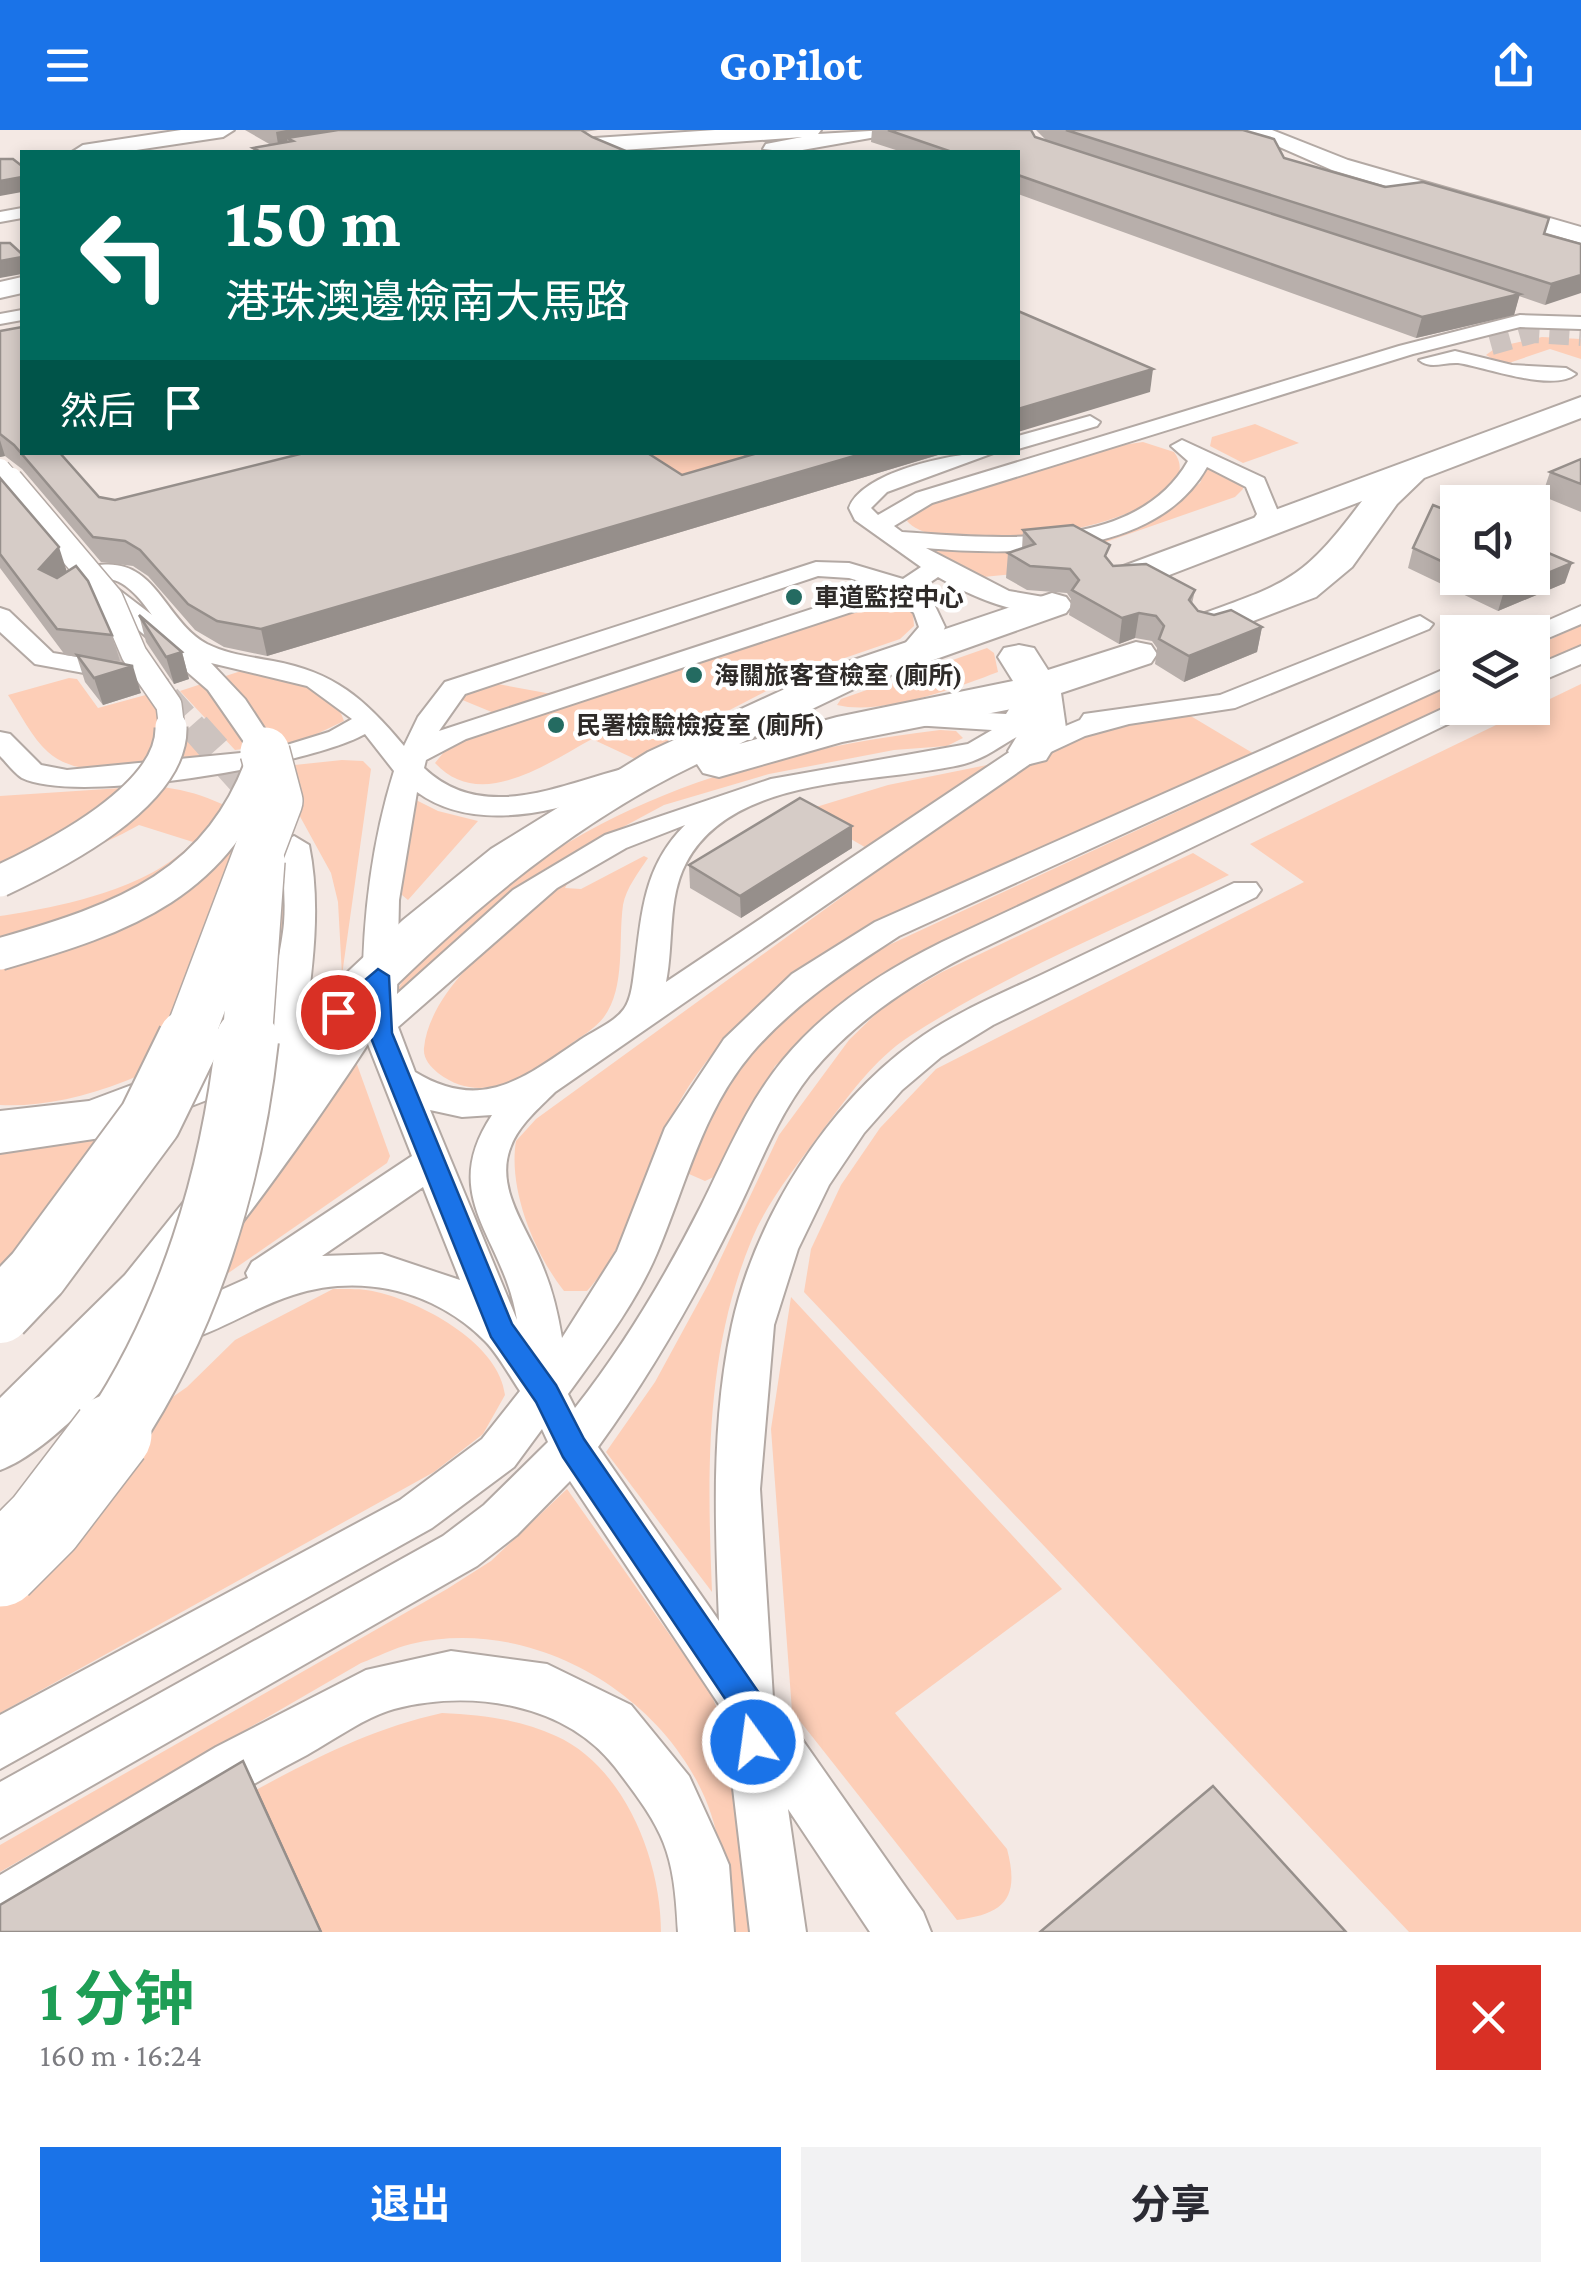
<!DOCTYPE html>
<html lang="zh">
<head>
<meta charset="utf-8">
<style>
	body { margin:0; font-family:"Crimson Pro","Noto Sans SC",serif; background:#f2f2f3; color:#2b2b33; height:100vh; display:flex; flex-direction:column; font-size:38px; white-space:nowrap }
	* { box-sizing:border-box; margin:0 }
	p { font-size:32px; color:#7c7c81 }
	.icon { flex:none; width:55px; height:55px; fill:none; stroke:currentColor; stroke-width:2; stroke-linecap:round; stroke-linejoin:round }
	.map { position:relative; height:1802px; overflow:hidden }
	.panel { display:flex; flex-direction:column; background:#fff; flex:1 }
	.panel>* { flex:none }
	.guide { position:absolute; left:20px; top:20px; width:1000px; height:305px; border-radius:0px; box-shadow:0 5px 15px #0003; background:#00695c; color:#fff; overflow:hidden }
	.fabs { position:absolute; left:1440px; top:355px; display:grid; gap:20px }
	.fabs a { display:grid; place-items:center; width:110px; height:110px; border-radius:0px; background:#fff; box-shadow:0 5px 15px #0003; font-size:50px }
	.pin { position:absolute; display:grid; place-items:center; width:85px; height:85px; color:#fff; margin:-42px; border:5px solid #fff; border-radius:50%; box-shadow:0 2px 10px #0007 }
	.me { position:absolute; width:110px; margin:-55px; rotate:346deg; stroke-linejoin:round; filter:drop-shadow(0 0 8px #0008) }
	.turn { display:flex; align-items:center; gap:35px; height:210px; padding:0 40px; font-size:45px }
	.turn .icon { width:130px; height:130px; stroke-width:2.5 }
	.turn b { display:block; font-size:70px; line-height:85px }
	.then { display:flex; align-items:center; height:95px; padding:0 40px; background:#0003; gap:20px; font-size:38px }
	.round { display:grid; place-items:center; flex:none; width:105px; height:105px; border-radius:0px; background:#f2f2f3 }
	.summary { display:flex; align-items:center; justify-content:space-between; height:170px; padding:0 40px }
	h1 { font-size:60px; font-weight:700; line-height:75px; color:#1e9e55 }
	.action { display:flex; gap:20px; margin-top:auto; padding:20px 40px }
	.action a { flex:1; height:115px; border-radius:0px; background:#1a73e8; color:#fff; font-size:40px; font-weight:700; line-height:115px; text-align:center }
	.action a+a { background:#f2f2f3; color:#2b2b33 }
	header { display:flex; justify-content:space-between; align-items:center; height:130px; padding:0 40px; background:#1a73e8; color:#fff; font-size:45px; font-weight:700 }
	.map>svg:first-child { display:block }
</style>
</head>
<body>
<header><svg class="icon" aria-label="menu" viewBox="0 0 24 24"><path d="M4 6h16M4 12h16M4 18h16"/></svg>GoPilot<svg class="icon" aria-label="share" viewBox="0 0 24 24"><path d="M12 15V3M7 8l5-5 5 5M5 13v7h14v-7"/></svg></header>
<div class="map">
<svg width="1581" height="1802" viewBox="0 0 1581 1802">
	<rect width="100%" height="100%" fill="#f4e9e4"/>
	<g fill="#fdceb7">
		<polygon points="1542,207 1581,209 1581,229 1550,219 1503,235 1486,225 1497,217"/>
		<polygon points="1255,294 1299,313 1243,333 1210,316 1212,307"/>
		<path d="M1143,312l31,10c49,67 -228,116 -267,69l10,-14 192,-60z"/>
		<polygon points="581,323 787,323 666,379"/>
		<polygon points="1209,333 1242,352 1243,359 1235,367 1014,444 983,447 928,417 993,421 1160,381 1200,353"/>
		<path d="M893,466l20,18 1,12 -14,13 -99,34 -166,86 -43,-20c-46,25 -112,73 -157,24l17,-21 146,-45z"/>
		<polygon points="1581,495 1581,515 1533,537 1532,518"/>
		<path d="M987,518l7,5 4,19c-42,16 -117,44 -161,33l4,-6z"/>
		<path d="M247,539c31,8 87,16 97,52l-42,20 -67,9 -55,-59z"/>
		<path d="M69,548l8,1 21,29 55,-15 54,66c-45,4 -121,27 -159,-7 -16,-14 -28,-39 -40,-57z"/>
		<polygon points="487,552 557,565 494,583 460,569"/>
		<path d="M1457,552v20l-530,249 -66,38 -86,77 -59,110 -11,5 -16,-7c7,-89 98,-159 161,-211z"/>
		<polygon points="1581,554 1581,1802 1409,1802 804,1162 811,1119 841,1055 880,998 936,939 1304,752 1250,714"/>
		<path d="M1189,585l67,40 -373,167c-80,43 -167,107 -209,190 -29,60 -42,129 -87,179h-23c-30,-38 -56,-102 -48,-150l20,-22 500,-363 70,-28z"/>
		<path d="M940,600l16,1 7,7 -16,8 -53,4 -125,24 -105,31 -121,65 -52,39 -42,47 -57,42c25,-43 63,-73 101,-104 136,-106 279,-143 447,-164z"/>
		<polygon points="342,630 363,631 371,639 342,845 338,772 331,743 297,681 285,636"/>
		<polygon points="992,634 868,719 803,681 888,655"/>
		<path d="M152,656c49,4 104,24 124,73 57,145 -158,253 -276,246v-189c61,-9 149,-27 193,-74l-54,-17c-45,25 -88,40 -139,49v-78z"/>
		<polygon points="414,669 438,681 478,691 408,770 402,765 408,672"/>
		<path d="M1193,723l36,22c-107,51 -220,97 -319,161 -36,23 -63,62 -88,95 -24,33 -55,71 -70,108 -47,113 -45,233 -40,353l-106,-140 49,-70 55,-101 69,-146 70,-95 36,-35 57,-33z"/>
		<path d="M644,726l4,2c-9,14 -22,30 -25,47 -5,35 3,82 -19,112 -9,12 -24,20 -36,29 -38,28 -84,62 -130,27 -8,-7 -15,-14 -14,-25 6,-66 101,-133 147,-172l-6,12 16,1z"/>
		<polygon points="355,929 390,1026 387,1033 165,1187"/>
		<polygon points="128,998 0,1167 0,1011"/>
		<path d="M333,1159c15,0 32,-1 48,4 45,12 118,51 124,102l-22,39 -49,38 -434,241v-195l187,-131 48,-47z"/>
		<path d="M791,1167l271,292 -167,124 112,136c13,49 -2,65 -50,71l-165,-209 -21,-282z"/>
		<path d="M567,1359l143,203 19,44 23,196h-23c-4,-46 -6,-92 -24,-134 -47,-109 -178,-182 -294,-154 -17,4 -34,13 -50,19l-361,209v-27l447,-256 44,-28z"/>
		<path d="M442,1583c40,2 77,6 114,23 69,31 105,125 105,196h-391l-53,-121c74,-40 143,-80 225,-98z"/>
	</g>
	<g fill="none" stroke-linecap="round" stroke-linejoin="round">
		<polyline stroke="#cdc3bf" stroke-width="20" stroke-dasharray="20 10" stroke-linecap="butt" points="1491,215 1534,203 1581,206"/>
		<polyline stroke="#cdc3bf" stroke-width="25" stroke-dasharray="25 12" stroke-linecap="butt" points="86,493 107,517 160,558 197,600"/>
		<polyline stroke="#cdc3bf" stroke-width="31" stroke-dasharray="31 16" stroke-linecap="butt" points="195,597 269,680"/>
		<g stroke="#b3a9a4" stroke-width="4">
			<g id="minor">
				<polygon points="22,78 22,88 0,92 0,82"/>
				<polygon points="22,180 22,190 0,194 0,184"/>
				<path d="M1520,185l61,2v12l-61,-2 -107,27 -481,149 -38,23 8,6c92,6 233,22 286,-71l-17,-15 11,-6 82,38 15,36 -12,20 -8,2 -12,-7 10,-15 -11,-27 -39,-20c-50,90 -191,89 -281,81l83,43 52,9 4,5 -4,5c-39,10 -90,-14 -123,-33l-19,13 16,16 10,21c-7,17 -16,29 -35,34l-13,-8 22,-26 -5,-14 -17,-16 -431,142 -40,21 -2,8c59,56 135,17 202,0l15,9c-9,12 -28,15 -42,19 -57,19 -130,34 -182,-4l-18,108 -2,94 116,-104 92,-55 166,-56 197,-35 24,-14 -79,-5 -14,-8 14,-8 93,5 21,-32h20l3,6 -18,28 9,7 -4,6c-26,6 -43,27 -73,35 -85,21 -230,8 -278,99 -19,36 -12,80 -20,119l354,-237 60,-25 4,-6 136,-19 191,-76 9,-3 13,8 -4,5 -194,79 -106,16 -44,12 -45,21 -485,335c-16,16 -36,33 -44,54 -18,43 19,85 33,124 9,22 14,44 18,68l55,-87 48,-123 59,-89 68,-65 83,-52 583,-259v18l-559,255c-54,35 -106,69 -148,118 -49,58 -65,131 -94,199 -21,50 -57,97 -89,141l7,14c49,-62 90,-131 126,-202 25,-50 46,-102 82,-146 43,-52 100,-89 159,-118l515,-240 1,6h23l-515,248c-60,31 -115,68 -157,120 -35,45 -53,99 -78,148 -39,78 -82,153 -133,223l121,174c-4,-98 -8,-199 13,-296 23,-106 94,-219 182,-283 38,-28 84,-47 127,-67 64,-31 129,-61 193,-92h22l5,7 -5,7 -263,128 -52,32 -39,33 -38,43 -35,52 -31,64 -24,76 -14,164 13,209 150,214 8,20h-61l-82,-123 18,123h-56l-26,-220 -154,-231 -53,54 -40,31 -477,272v-56l443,-246 41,-31 64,-63 -6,-13 -28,38 -82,61 -432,241v-54l400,-215 82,-61 38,-48c-11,-16 -22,-37 -35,-50 -51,-51 -124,-68 -192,-46 -35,11 -65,31 -99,43l-15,-5 -6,-12 6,-12 69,-31 -2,-5 6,-11 160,-106 -44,-112 -13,-4 -6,-8 14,-14c-2,-83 6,-167 31,-247l-29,-37c-55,31 -288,71 -343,44 -8,-5 -15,-15 -22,-22v-24l10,2 31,31 26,5 184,-18 -43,-62 -111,-96 3,-5h18l34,26c-16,-23 -40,-51 -69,-28 -8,7 -9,12 -20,14l-12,-7c11,-16 24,-24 43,-28 62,-12 69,54 113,78 20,10 44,13 66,17 61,11 92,38 131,85l14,-29 27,-35 371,-120 33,1 54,16 18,-12 -66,-47 -6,-12c14,-38 110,-56 147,-56l-109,40 -16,16 7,7 38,-22 483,-147zM818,446l31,2 30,9 -440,144 26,-37zM211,533l96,23 45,33 -23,13 -52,16 -32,-49zM685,695c-41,41 -43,86 -50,140 -2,14 -3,33 -11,44 -9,13 -31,22 -44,31 -56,38 -98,73 -165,32l-17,-45 159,-139 69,-40zM430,980l32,7 30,-2c-55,83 12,121 25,205zM423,1057l37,93 -78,-26 -60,2z"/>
				<path d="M1455,221l57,14 54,3 10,6c-23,19 -90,-7 -118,-11 -15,-1 -27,7 -39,-3z"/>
				<polygon points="1090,286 1100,292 1097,296 1018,319 1018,306"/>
				<polygon points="1581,476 1581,494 1532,515 1532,502 1522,502"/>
				<polygon points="0,478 9,481 53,523 128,535 141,543 128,551 35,534 0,502"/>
				<polygon points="1581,516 1581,534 1532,555 1532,537"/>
				<path d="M294,706l15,9c19,93 -12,189 -14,284l-6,9 -13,4 -13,-4c-21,-35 17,-168 21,-215 2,-27 -1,-52 -5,-78z"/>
				<path d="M451,1521l96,13 84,41 58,71 32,70 8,19 5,67h-56c-4,-82 -13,-100 -63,-165 -50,-64 -144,-78 -221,-58 -29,8 -60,31 -87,46 -99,52 -192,113 -287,171l-20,6v-57l216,-128 150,-77z"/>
			</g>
		</g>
		<g stroke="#b3a9a4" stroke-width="4">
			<g id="primary">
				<polygon points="715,0 821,0 818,4 887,0 876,7 791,22 763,19 766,14 802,7 595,22 584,15 595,8"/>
				<polygon points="1241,0 1272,0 1348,30 1581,97 1581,113 1332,40"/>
				<polygon points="22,147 22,163 0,168 0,152"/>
				<path d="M1581,267v21l-157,60 -27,26 -45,63 -36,30 -94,36 -14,4 -14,-4 -6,-8 6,-8c92,-34 107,-34 168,-116l-224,86h-28l-5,-8 5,-8z"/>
				<path d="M1052,463l14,4 6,8 -6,8 -206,73 -121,58 98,-27 176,-36 -15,-24 6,-9 15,-3 15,3 14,22 88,-28 15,3 6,9 -6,9 -90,30 5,35 -20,32 -16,4 -16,-4 -6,-9 14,-23v-21l-180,35 -123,35 -16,-4 -6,-9c-120,57 -226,146 -319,239l8,13c-63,101 -284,418 -386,454v-72l125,-123 167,-208 -178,69 -114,17v-42l89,-10 171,-64 59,-38 84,-79 88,-71 157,-97 182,-84z"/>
			</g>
		</g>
		<g stroke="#b3a9a4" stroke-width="4">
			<polygon id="trunk" points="181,0 234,0 223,7 123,22 72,22 83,15"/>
		</g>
		<use href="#minor" fill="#fff" fill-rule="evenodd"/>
		<use href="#primary" fill="#fff" fill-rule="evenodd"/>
		<use href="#trunk" fill="#fff" fill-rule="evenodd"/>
		<g stroke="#b3a9a4" stroke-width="22" stroke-linecap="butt">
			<polyline id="minor-bridge-far2" points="0,339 12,353"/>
		</g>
		<g stroke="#b3a9a4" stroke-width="28" stroke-linecap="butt">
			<polyline id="minor-bridge-far1" points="10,350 110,468 134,524 169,575 172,600"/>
		</g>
		<g stroke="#b3a9a4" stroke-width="35" stroke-linecap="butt">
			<g id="minor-bridge">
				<path d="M0,751c53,-25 173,-85 171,-154"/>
				<path d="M0,824c125,-36 220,-69 265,-201"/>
			</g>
		</g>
		<g stroke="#b3a9a4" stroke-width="52" stroke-linecap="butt">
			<g id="primary-bridge-far2">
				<polyline points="187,912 278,671 265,622"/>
				<polyline points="247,912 260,731"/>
			</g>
		</g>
		<g stroke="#b3a9a4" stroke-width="66" stroke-linecap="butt">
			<g id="primary-bridge-far1">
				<polyline points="0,1182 37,1143 150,990 189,910"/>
				<path d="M111,1306c78,-116 121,-258 136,-396"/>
			</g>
		</g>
		<g stroke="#b3a9a4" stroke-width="82" stroke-linecap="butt">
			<polyline id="primary-bridge" points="0,1437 44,1393 112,1304"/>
		</g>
		<use href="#minor-bridge-far2" stroke="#fff" stroke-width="20"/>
		<use href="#minor-bridge-far1" stroke="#fff" stroke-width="25"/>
		<use href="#minor-bridge" stroke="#fff" stroke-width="31"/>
		<use href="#primary-bridge-far2" stroke="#fff" stroke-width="49"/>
		<use href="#primary-bridge-far1" stroke="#fff" stroke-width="62"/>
		<use href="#primary-bridge" stroke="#fff" stroke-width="79"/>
	</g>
	<g fill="#b8afab">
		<polygon points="245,0 598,0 584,2 592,7 628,22 254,22 253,18 271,15"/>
		<polygon points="872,0 1031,0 1035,7 1046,10 1036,0 1243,0 1284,28 1581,114 1545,175 1519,166 1514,185 1416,208 1018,64 1018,22 902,22 871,12"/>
		<polygon points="0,201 22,322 99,367 115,370 682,345 746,327 739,322 948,322 267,526 224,517 195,500 148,446 133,436 101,432 22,339 5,326 0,327"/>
		<polygon points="1581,329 1581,382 1542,366 1550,342"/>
		<polygon points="0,348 112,505 120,531 96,529 141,563 103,575 85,552 77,527 65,525 0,438"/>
		<polygon points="1458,385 1458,448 1532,448 1565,453 1498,481 1408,438 1413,418"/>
		<polygon points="1023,400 1108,429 1113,436 1195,460 1192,474 1198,481 1262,497 1257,522 1184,552 1155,534 1157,518 1152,511 1135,508 1119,514 1069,485 1071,469 1067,463 1027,460 1006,448 1008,423 1022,419"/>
		<polygon points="139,485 182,522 189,549 174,554 146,512"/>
		<polygon points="852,696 852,718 741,788 690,758 689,735"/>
	</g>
	<g fill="#968f8b">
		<polygon points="286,0 378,0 293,11 287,8 288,18 279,20 276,2"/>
		<polygon points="22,47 22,62 0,66 0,51"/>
		<polygon points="22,127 22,144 0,148 0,131"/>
		<polygon points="1581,145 1581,163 1545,175 1551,154"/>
		<polygon points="1520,164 1514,185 1416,208 1422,187"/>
		<polygon points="1153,239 1150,262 1018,302 1018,279"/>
		<polygon points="0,310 5,326 0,327"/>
		<polygon points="868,322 948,322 267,526 261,499"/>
		<polygon points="59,417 67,442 47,465 39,439"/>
		<polygon points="1572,433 1565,453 1498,481 1504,461"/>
		<polygon points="1139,483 1135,508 1119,514 1122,488"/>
		<polygon points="1262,497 1257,522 1184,552 1189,526"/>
		<polygon points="182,522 189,549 174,554 166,527"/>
		<polygon points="133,536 141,563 103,575 94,548"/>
		<polygon points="852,696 852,718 741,788 740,766"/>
		<polygon points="243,1631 256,1657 322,1802 321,1802"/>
	</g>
	<g fill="#d6ccc7" stroke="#968f8b" stroke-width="2.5">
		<polygon points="338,0 581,0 592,7 628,22 261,22 253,18 293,11 287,8"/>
		<polygon points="888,0 1031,0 1035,7 1520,164 1422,187 1018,45 1018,22 952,22"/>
		<polygon points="1066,0 1243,0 1274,9 1284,28 1385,57 1423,52 1549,88 1544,104 1581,114 1581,145 1551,154"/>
		<polygon points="0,29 13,29 22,36 22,47 0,51"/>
		<polygon points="0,113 10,113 22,124 22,127 0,131"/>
		<polygon points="1018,181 1153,239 1018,279"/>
		<polygon points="22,197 22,322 59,322 99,367 115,370 308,322 646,322 682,345 761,322 868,322 261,499 217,491 188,474 140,420 125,411 93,407 14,315 0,304 0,201"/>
		<polygon points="1581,329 1581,354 1550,342"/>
		<polygon points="0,348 59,417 39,439 57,448 76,436 88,451 112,505 57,499 0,424"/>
		<polygon points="1433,375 1458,385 1458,439 1413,418"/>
		<polygon points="1073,395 1110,415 1105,426 1113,436 1146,434 1195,460 1189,470 1198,481 1214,485 1231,480 1262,497 1189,526 1159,509 1164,496 1156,486 1139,483 1122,488 1072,460 1079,450 1070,439 1030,436 1008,423 1035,414 1023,400"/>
		<polygon points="1532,416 1572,433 1504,461 1476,448 1532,448"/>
		<polygon points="139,485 182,522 166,527"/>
		<polygon points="77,525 133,536 94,548"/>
		<polygon points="800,668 852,696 740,766 689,735"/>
		<polygon points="243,1631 321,1802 0,1802 0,1775"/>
		<polygon points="1213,1656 1346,1802 1040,1802"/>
	</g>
	<polygon fill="#1a73e8" stroke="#114b97" stroke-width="2.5" points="378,839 389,846 392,903 512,1194 556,1255 584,1309 759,1563 770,1612 765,1624 753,1629 741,1624 732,1579 563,1327 536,1272 491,1207 369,903 368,867 338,889 327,882"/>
	<g fill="#246b61" stroke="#fff" stroke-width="4">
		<circle cx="794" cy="467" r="10"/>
		<circle cx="694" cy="545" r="10"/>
		<circle cx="556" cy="595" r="10"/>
	</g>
	<g text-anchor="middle" stroke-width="9" stroke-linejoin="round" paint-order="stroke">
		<g font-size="25" font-weight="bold" fill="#2f2b29" stroke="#fff" text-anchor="start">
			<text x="814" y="476">車道監控中心</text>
			<text x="714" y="554">海關旅客查檢室 (廁所)</text>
			<text x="576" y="604">民署檢驗檢疫室 (廁所)</text>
		</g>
	</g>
</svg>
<div class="fabs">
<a><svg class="icon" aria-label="sound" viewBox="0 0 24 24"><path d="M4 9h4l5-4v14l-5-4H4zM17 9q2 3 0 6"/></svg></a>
<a><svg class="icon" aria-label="layers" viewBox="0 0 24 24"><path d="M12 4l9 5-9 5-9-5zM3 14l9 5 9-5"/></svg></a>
</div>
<div class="pin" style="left:338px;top:882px;background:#d93025"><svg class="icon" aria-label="arrive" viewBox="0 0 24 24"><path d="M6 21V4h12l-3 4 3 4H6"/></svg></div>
<svg class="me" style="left:753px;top:1612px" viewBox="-20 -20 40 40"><circle r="17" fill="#1a73e8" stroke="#fff" stroke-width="3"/><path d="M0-11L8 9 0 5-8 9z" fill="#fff"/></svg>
<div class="guide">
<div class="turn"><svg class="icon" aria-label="left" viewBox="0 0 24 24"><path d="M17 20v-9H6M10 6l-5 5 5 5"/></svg><div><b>150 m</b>港珠澳邊檢南大馬路</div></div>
<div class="then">然后<svg class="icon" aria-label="arrive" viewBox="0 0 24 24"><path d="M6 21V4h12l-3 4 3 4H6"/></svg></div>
</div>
</div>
<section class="panel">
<div class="summary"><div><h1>1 分钟</h1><p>160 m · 16:24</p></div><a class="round" style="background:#d93025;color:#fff"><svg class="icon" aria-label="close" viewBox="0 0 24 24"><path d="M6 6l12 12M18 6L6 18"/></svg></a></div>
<div class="action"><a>退出</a><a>分享</a></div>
</section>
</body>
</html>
